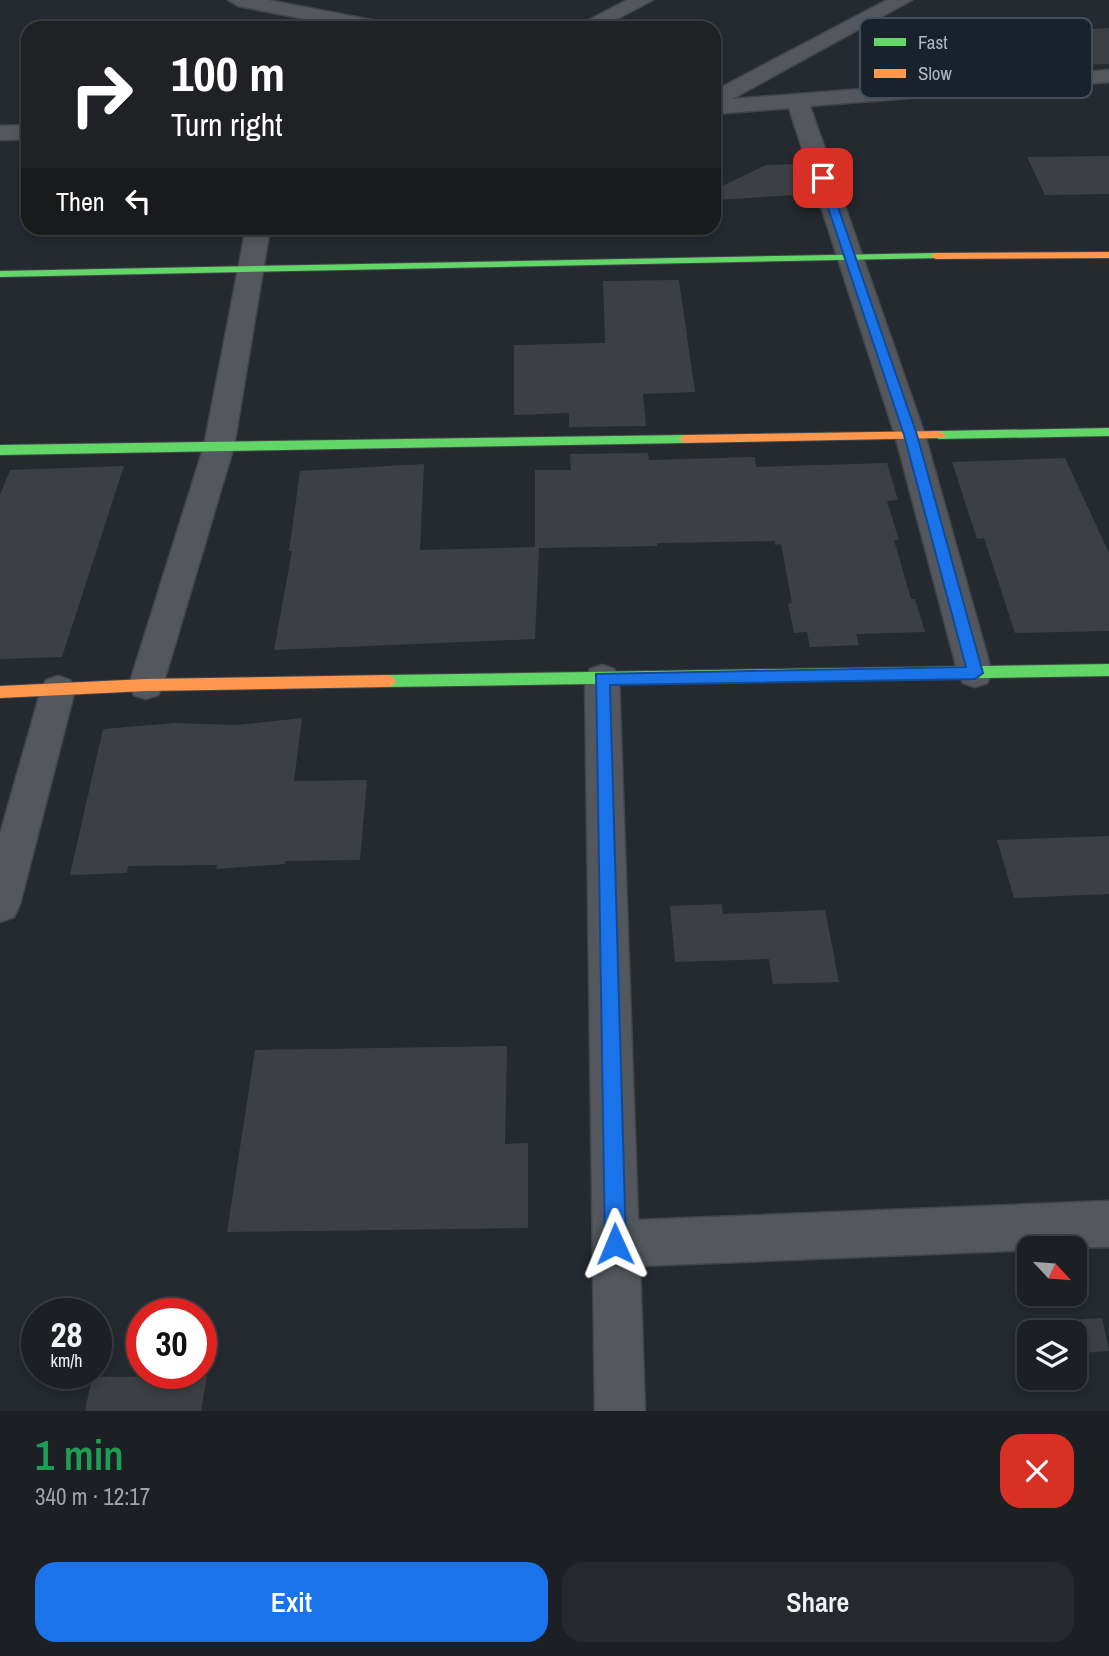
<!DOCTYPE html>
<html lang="en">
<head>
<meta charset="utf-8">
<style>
	body { margin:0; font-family:"Archivo Narrow",sans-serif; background:#25282c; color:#f1f3f6; height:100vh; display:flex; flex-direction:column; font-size:26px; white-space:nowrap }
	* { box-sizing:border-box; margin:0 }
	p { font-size:23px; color:#a0a3a6 }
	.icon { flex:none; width:38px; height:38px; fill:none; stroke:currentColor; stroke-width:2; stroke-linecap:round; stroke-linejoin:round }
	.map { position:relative; height:1411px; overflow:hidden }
	.panel { display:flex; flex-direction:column; background:#1c2024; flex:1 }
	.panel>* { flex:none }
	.hud { position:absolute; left:21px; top:21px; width:700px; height:214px; border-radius:21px; box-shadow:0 4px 10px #0003,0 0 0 2px #3a3e41; background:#202124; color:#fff; overflow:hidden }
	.needle { width:46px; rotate:116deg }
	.buttons { position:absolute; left:1017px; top:1236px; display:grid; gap:14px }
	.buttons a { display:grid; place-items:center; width:70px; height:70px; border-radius:14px; background:#1c2024; box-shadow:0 4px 10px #0003,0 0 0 2px #3a3e41; font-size:35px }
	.speed { position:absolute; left:21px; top:1298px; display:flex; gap:14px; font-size:35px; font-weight:700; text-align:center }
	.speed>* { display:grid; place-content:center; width:91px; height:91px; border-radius:50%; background:#1c2024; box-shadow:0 4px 10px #0003,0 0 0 2px #3a3e41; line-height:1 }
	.speed small { font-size:18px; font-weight:400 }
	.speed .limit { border:10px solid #d22; background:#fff; color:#111 }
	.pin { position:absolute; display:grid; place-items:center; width:60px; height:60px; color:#fff; margin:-30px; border-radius:14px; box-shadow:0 4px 10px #0006 }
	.me { position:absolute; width:77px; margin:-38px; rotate:359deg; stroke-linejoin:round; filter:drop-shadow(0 0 5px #0008) }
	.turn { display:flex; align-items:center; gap:24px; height:147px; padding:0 35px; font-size:32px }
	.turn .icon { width:91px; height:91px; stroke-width:2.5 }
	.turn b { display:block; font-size:49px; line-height:60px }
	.then { display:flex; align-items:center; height:66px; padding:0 35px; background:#0003; gap:14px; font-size:26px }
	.round { display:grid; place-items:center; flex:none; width:74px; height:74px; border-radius:21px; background:#25282c }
	.head { display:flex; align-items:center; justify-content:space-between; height:119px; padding:0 35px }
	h1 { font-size:42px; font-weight:600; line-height:52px; color:#1e9e55 }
	.button { display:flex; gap:14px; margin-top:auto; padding:14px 35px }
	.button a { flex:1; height:80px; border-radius:21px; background:#1a73e8; color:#fff; font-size:28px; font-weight:600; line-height:80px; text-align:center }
	.button a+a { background:#25282c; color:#f1f3f6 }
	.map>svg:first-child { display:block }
</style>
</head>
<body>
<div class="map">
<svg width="1109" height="1411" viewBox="0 0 1109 1411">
	<rect width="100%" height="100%" fill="#252a30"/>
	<g fill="#3c4045">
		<polygon points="1109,28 1109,64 1083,65 1058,31"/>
		<polygon points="1109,156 1109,194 1045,195 1027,157"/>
		<polygon points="799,164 811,194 714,200 714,190 766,165"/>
		<polygon points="679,280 695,392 643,394 646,426 569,427 569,413 514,415 514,345 605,343 603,281"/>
		<polygon points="648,453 649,460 755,457 756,467 887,463 898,500 887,501 899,540 894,540 911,599 915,599 925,632 856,634 859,645 810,647 807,632 794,633 788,604 792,603 781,544 775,545 775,541 657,543 657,546 539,548 535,639 274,650 292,551 289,551 300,471 424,464 420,550 535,547 535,470 571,470 570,454"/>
		<polygon points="1065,458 1109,553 1109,631 1015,633 984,538 977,539 952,462"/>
		<polygon points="124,466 62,657 0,659 0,495 10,470"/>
		<polygon points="302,718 294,781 367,780 360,860 285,861 285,864 216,869 217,865 128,866 127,873 70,875 103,729 175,723 237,725"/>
		<polygon points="1109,836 1109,894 1014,898 997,840"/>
		<polygon points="722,904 723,914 825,910 839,982 773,984 769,959 675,962 670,906"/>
		<polygon points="507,1046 505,1144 528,1143 528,1228 227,1232 255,1050"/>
		<polygon points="1102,1318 1109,1351 1083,1353 1073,1320"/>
		<polygon points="207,1376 201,1411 85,1411 92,1377"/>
	</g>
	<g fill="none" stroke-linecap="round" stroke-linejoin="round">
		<g stroke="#42464b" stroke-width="3">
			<g id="street">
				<polygon points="228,0 268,0 382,22 392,28 351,28 238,6"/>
				<polygon points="627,0 653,0 600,28 574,28"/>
				<polygon points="887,0 912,0 732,99 1109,70 1109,82 810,106 925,435 992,673 987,683 975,687 963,683 958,673 895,435 789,108 714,114 714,91"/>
				<polygon points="28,125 28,139 0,140 0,126"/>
				<polygon points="246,228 270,228 234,446 163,685 158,695 146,699 134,695 129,685 204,446"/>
				<polygon points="602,665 614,669 619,679 638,1220 1109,1201 1109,1247 1029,1248 1029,1250 640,1266 645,1411 595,1411 585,679 590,669"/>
				<polygon points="58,676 70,680 75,690 20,904 14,917 0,922 0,834 41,690 46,680"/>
			</g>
		</g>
		<g stroke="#42464b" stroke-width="2">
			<g id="fast">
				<polygon points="936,253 940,254 940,258 0,277 0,271"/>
				<polygon points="1109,428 1109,436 939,439 932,435 939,431"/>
				<polygon points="685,435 692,439 685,443 0,455 0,445"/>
				<polygon points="1109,664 1109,676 388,687 383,685 380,681 383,677 388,675"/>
			</g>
		</g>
		<g stroke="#42464b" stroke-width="2">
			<g id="slow">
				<polygon points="1109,252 1109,258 936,259 930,256 936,253"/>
				<polygon points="939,431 946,435 944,438 685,443 678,439 685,435"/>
				<polygon points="388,675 393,677 396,681 393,685 388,687 146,691 0,698 0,686 146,679"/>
			</g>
		</g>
		<use href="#street" fill="#54585e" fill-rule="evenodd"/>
		<use href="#fast" fill="#63d668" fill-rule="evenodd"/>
		<use href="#slow" fill="#ff974d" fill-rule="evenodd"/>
	</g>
	<polygon fill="#1a73e8" stroke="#114b97" stroke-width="2" points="823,175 828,178 917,435 983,673 975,679 610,685 626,1244 623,1251 615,1254 608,1251 605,1244 596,674 966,667 904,435 818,178"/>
	<rect x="860" y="18" width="232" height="80" rx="10" fill="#19212a" stroke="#454e58" stroke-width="2"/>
	<rect x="874" y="38" width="32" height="8" fill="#63d668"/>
	<rect x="874" y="69" width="32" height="9" fill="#ff974d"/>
	<g font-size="19" fill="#adb7c2">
		<text x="918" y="49">Fast</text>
		<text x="918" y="80">Slow</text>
	</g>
</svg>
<div class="buttons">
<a><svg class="needle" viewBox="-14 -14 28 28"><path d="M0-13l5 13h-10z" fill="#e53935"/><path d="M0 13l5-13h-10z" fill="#a0a3a6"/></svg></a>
<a><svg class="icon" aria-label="layers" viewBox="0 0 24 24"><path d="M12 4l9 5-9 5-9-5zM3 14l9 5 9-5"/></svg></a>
</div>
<div class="speed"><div>28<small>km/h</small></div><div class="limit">30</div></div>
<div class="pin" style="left:823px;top:178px;background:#d93025"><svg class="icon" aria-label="arrive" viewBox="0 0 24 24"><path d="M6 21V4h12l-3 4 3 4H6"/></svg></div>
<svg class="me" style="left:615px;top:1244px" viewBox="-20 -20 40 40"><path d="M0-17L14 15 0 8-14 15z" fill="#1a73e8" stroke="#fff" stroke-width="4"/></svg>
<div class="hud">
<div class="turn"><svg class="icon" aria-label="right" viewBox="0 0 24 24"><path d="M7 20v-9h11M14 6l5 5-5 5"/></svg><div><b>100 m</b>Turn right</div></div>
<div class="then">Then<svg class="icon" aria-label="left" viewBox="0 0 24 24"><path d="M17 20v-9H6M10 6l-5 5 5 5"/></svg></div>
</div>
</div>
<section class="panel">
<div class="head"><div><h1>1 min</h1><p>340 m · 12:17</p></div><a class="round" style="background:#d93025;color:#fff"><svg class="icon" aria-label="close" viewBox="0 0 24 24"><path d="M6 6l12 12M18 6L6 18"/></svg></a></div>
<div class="button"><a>Exit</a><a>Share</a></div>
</section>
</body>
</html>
